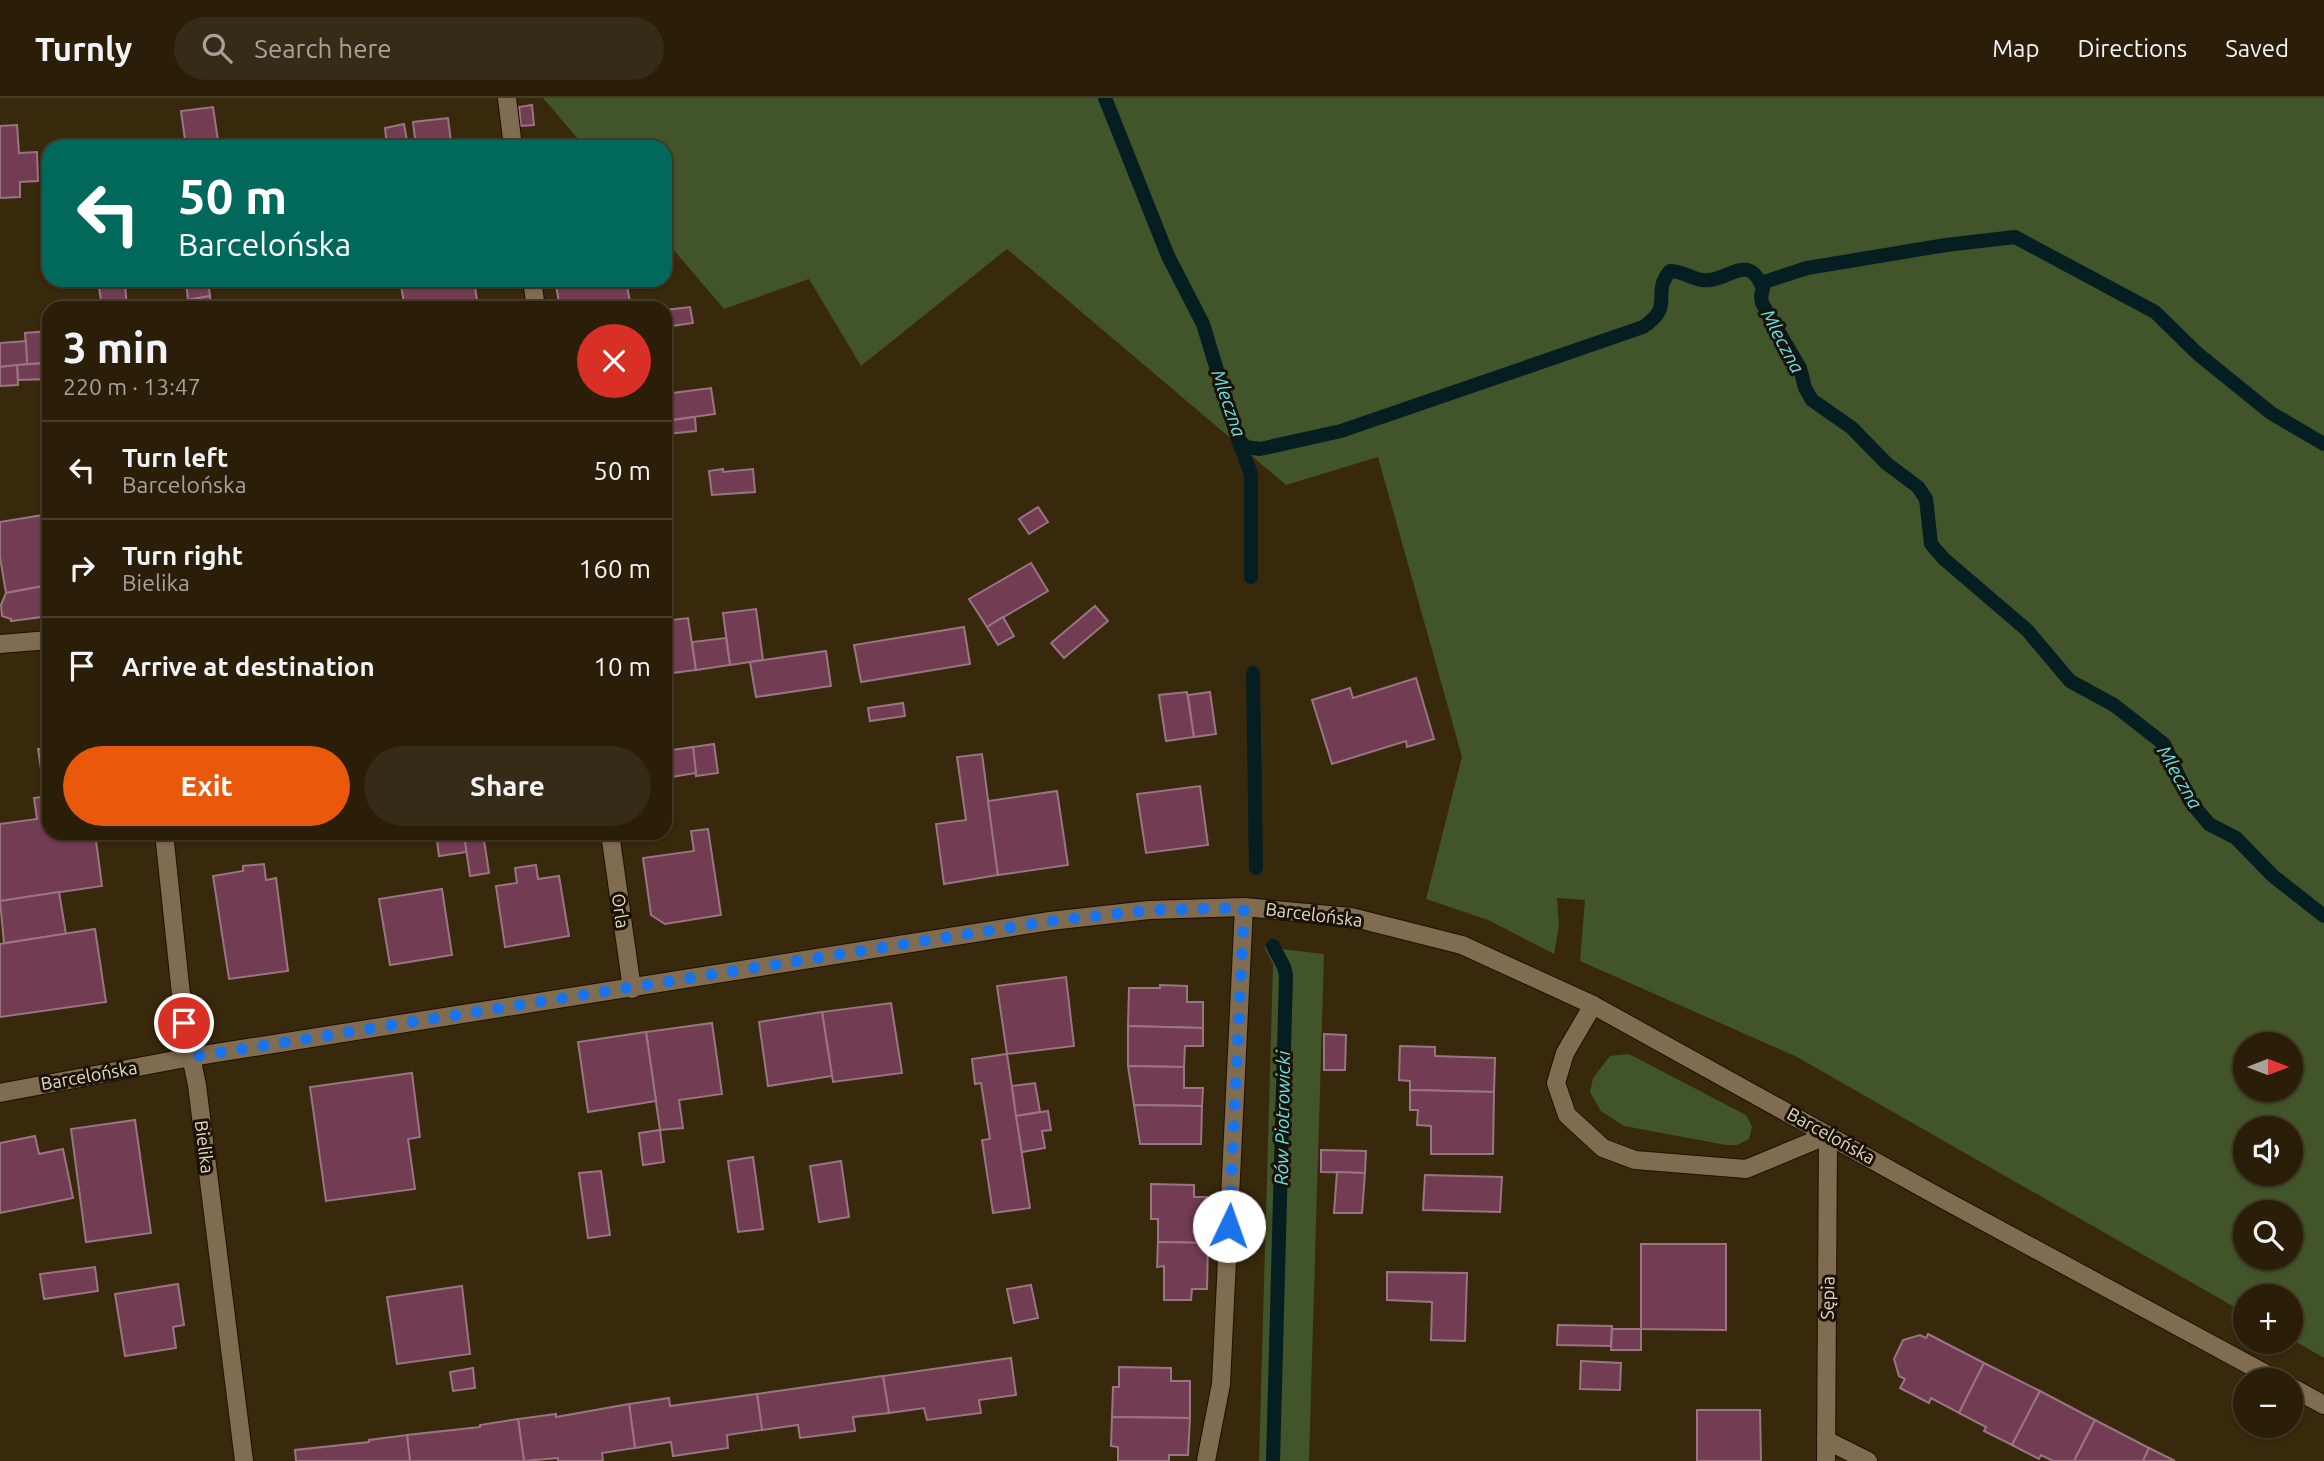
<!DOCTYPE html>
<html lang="en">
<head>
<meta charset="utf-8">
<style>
	body { margin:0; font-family:Ubuntu,sans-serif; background:#362b17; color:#f1f3f6; height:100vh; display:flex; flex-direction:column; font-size:26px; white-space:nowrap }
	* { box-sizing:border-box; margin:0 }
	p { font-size:23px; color:#a5a29c }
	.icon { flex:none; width:38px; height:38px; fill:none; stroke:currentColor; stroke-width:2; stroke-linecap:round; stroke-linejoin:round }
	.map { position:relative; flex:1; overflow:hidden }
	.drawer { position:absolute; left:42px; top:203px; width:630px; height:539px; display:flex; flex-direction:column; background:#2a1e09; border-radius:21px; box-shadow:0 2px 5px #0004,0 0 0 2px #463c2a }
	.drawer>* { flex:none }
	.top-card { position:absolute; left:42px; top:42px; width:630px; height:147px; border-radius:21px; box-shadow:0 2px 5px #0004,0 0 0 2px #463c2a; background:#00695c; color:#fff; overflow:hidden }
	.needle { width:46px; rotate:90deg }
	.controls { position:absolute; left:2233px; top:934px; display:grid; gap:14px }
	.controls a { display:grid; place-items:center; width:70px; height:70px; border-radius:50%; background:#2a1e09; box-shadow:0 2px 5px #0004,0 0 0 2px #463c2a; font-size:35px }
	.pin { position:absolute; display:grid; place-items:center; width:60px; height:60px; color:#fff; margin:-30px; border:4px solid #fff; border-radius:50%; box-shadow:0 2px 7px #0007 }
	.me { position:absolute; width:77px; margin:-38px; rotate:3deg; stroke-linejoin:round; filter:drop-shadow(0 0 5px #0008) }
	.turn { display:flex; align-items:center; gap:24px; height:147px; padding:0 21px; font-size:32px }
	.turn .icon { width:91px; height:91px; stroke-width:2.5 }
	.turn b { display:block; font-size:49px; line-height:60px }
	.round { display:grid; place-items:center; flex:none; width:74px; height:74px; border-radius:37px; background:#362b17 }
	.overview { display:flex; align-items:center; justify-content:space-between; height:119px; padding:0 21px }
	h1 { font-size:42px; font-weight:600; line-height:52px }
	.primary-button { display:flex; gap:14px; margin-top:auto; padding:14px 21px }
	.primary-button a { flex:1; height:80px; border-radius:42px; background:#ea580c; color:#fff; font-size:28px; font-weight:600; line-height:80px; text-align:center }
	.primary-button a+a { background:#362b17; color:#f1f3f6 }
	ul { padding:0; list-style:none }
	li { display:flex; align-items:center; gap:21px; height:98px; padding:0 21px; border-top:2px solid #463c2a }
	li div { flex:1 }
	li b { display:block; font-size:26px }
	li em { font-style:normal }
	header { display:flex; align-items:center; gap:42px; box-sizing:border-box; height:98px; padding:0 35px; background:#2a1e09; border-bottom:2px solid #463c2a }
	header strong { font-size:33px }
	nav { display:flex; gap:38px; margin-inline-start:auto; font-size:24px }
	.search { width:490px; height:63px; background:#362b17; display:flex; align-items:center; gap:18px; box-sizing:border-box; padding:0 24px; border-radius:38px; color:#a5a29c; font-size:26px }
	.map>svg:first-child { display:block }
</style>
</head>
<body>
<header>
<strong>Turnly</strong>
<div class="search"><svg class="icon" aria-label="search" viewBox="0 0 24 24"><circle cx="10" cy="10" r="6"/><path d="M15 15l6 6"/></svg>Search here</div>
<nav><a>Map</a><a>Directions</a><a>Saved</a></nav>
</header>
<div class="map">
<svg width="2324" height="1363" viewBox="0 0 2324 1363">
	<rect width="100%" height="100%" fill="#38280c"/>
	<g fill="#42542a" fill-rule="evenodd">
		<path d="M543,0h1781v1260l-33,-19v-42h-46v16l-448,-256 -217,-96 5,-61 -28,-2 2,28 -5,28 -66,-34 -62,-21 36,-142 -84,-300 -92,28 -279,-236 -146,117 -52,-87 -85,30 -59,-69v-93h-80zM2245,947h46v45h-46zM2245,1031h46v45h-46zM2245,1115h46v45h-46z"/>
		<polygon points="1264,849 1324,856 1309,1363 1259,1363 1273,866"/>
		<polygon points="1629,956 1746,1017 1752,1029 1749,1041 1737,1047 1726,1047 1624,1028 1601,1013 1590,994 1593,980 1610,958"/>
	</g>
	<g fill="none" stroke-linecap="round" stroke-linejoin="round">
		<g stroke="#041e21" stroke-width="14">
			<polyline points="1105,0 1168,158 1203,226 1238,341 1251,376 1251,479"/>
			<polyline points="1761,185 1807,170 1946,147 2015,139 2155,214 2198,256 2271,315 2324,346"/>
			<path d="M1238,341l8,8 14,2 81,-18 302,-104c33,-22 7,-32 27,-56 12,0 20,7 32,9 25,4 46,-31 61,9l-2,7 1,7 38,65 5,20 7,12 40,28 34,35 32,24 8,12 5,45 13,15 83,71 43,51 44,24 50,39 26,57 19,23 27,14 37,38 51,40"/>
			<polyline points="1253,575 1256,770"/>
			<polyline points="1273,848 1284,869 1286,877 1273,1363"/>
		</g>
	</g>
	<g fill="#723c53" stroke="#997583" stroke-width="2">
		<polygon points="532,7 534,27 521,28 519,9"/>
		<polygon points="213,9 219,49 186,49 181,13"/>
		<polygon points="448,20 451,44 416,49 413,24"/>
		<polygon points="404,26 408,49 387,49 385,30"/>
		<polygon points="17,27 19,55 37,54 38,83 20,84 20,99 0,100 0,28"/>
		<polygon points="290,42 292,49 240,49"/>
		<polygon points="208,182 210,198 188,202 186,184"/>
		<polygon points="400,182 474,182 477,202 425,210 405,210"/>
		<polygon points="555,182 626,182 631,210 560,210"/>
		<polygon points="125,186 127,210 102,210 99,189"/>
		<polygon points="210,198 211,210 189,210 188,202"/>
		<polygon points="690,209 693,225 665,229 665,212"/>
		<polygon points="49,233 49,265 27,266 25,235"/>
		<polygon points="26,243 27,266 0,269 0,245"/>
		<polygon points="49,265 49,281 18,282 17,267"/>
		<polygon points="17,267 18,287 0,288 0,269"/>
		<polygon points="711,290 715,316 665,323 665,296"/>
		<polygon points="695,319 696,333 667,336 665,323"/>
		<polygon points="723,371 723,374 753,371 755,394 712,397 709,373"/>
		<polygon points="1038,409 1048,424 1029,436 1019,421"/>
		<polygon points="49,416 49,487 6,495 0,459 0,424"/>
		<polygon points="1031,465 1048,493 987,529 969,501"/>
		<polygon points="49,487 49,518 11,523 11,521 2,518 1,507 6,495"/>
		<polygon points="1095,508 1108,523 1064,560 1051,545"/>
		<polygon points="756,511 763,562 730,567 723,515"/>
		<polygon points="1003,519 1014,538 998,547 987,529"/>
		<polygon points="688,520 696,572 665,576 665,523"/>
		<polygon points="964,529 970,566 861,584 854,547"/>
		<polygon points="726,540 730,567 696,572 692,544"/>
		<polygon points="826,553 831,588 756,599 750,564"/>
		<polygon points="49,578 49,620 46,620 42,580"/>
		<polygon points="1416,580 1434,641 1407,649 1406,643 1332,666 1312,602 1350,590 1353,600"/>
		<polygon points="1187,594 1194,639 1166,643 1159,597"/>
		<polygon points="1210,594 1216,636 1194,639 1188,597"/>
		<polygon points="903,605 905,618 870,623 868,610"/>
		<polygon points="714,646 718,675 696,678 693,649"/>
		<polygon points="693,649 696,675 665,680 665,653"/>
		<polygon points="49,650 49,676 42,677 38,651"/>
		<polygon points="982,656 998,777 944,786 936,726 966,722 957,659"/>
		<polygon points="1200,688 1208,747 1146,755 1137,696"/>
		<polygon points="1057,693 1068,767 998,777 988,703"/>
		<polygon points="49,698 49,735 95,735 102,788 0,803 0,726 37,721 34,700"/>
		<polygon points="708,731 721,817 665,826 651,817 643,760 694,753 691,733"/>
		<polygon points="436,735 464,735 467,754 439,758"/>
		<polygon points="483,735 489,775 470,778 464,737"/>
		<polygon points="264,766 266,782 276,780 288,873 229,881 213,778 243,773 243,768"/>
		<polygon points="536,767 538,781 559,778 569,838 505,849 496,788 517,785 515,770"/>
		<polygon points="442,791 452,857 390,867 379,801"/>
		<polygon points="59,794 66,836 4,845 0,803"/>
		<polygon points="95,831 106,904 0,919 0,846"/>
		<polygon points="1066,879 1074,948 1007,956 997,888"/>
		<polygon points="1160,887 1187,888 1187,904 1203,904 1203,930 1128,928 1129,890 1160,890"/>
		<polygon points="891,905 902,975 833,984 822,914"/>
		<polygon points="822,914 832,978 768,988 759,924"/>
		<polygon points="712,925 722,996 679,1002 683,1030 660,1032 646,934"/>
		<polygon points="1128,928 1203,930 1203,948 1185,948 1184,969 1128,968"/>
		<polygon points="646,934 656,1003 588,1014 578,944"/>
		<polygon points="1324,936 1346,937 1345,972 1324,972"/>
		<polygon points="1400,948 1435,949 1435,958 1495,960 1494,994 1410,992 1410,983 1399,982"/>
		<polygon points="1007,956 1030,1110 993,1115 982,1042 990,1041 981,985 975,986 972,961"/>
		<polygon points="1128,968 1184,969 1184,990 1203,990 1202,1008 1134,1007"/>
		<polygon points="412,975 420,1039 408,1041 415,1091 326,1103 310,989"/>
		<polygon points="1035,985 1040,1014 1016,1018 1012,988"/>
		<polygon points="1410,992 1494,994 1493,1056 1431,1056 1431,1028 1417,1027 1418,1012 1410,1012"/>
		<polygon points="1134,1007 1202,1008 1201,1046 1140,1046"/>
		<polygon points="1048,1013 1051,1032 1042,1033 1045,1050 1022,1054 1016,1018"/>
		<polygon points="135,1022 151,1135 86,1144 71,1031"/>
		<polygon points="660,1032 664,1064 643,1067 639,1035"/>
		<polygon points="35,1038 39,1056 63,1051 73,1100 0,1115 0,1045"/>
		<polygon points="1321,1052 1366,1053 1365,1075 1321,1074"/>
		<polygon points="753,1059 763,1131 738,1134 728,1063"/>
		<polygon points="841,1063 849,1119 819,1124 810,1068"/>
		<polygon points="601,1073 610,1137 588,1140 579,1075"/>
		<polygon points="1337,1074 1365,1075 1362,1115 1334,1115"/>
		<polygon points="1425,1077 1502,1079 1500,1114 1423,1112"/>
		<polygon points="1151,1086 1194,1087 1194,1099 1207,1099 1208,1145 1158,1144 1158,1121 1151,1121"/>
		<polygon points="1158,1144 1208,1145 1207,1191 1192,1191 1191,1202 1164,1202 1164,1168 1157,1169"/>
		<polygon points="1641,1146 1726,1146 1726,1232 1641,1231"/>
		<polygon points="95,1169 98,1193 44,1201 40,1176"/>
		<polygon points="1387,1174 1467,1175 1465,1243 1431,1242 1432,1204 1387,1202"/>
		<polygon points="178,1186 184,1227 173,1229 176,1250 125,1258 115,1196"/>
		<polygon points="1031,1187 1038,1220 1014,1225 1007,1191"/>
		<polygon points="462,1188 470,1256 397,1266 387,1199"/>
		<polygon points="1558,1227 1612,1228 1611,1248 1557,1247"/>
		<polygon points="1612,1231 1641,1231 1641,1252 1611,1252"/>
		<polygon points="1928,1236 1984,1265 1959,1315 1931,1300 1929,1305 1900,1290 1905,1281 1899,1278 1894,1261 1903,1242 1920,1237 1926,1240"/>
		<polygon points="1011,1260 1016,1297 979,1302 981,1315 927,1322 924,1310 889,1315 883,1278"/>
		<polygon points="1581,1263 1621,1265 1620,1292 1580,1291"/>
		<polygon points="1984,1265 2040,1293 2012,1347 1984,1333 1986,1329 1959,1315"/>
		<polygon points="1119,1269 1171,1270 1171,1283 1190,1283 1190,1320 1112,1319 1113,1289 1119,1289"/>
		<polygon points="473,1270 475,1290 453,1293 450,1274"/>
		<polygon points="883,1278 889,1315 853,1319 855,1333 800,1340 798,1327 762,1332 757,1296"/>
		<polygon points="2040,1293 2095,1322 2074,1363 2053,1363 2041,1357 2039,1361 2012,1347"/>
		<polygon points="757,1296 762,1332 727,1337 728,1350 673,1358 671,1344 635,1350 629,1306 669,1300 670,1308"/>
		<polygon points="629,1306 635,1350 602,1355 603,1363 558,1363 558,1360 524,1363 518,1321 556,1316 556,1319"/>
		<polygon points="1697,1312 1760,1312 1761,1363 1697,1363"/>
		<polygon points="1112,1319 1190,1320 1188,1357 1169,1357 1169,1363 1118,1363 1118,1349 1111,1348"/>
		<polygon points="518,1321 524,1363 410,1363 407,1337 480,1329 480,1327"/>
		<polygon points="2095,1322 2149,1350 2143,1363 2074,1363"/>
		<polygon points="407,1337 410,1363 296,1363 295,1352 369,1344 369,1342"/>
		<polygon points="2149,1350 2175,1363 2143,1363"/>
	</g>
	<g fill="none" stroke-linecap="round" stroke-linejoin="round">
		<g stroke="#1f1000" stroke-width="20">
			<g id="service">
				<polyline points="0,546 49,542"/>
				<polyline points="1593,907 1565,955 1556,985 1567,1017 1603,1050 1635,1062 1746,1071 1828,1037"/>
				<polyline points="1206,1363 1221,1286 1244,809"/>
			</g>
		</g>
		<g stroke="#1f1000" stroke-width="20">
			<g id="minor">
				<polyline points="507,0 513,49"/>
				<polyline points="532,182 536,210"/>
				<polyline points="164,735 184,925 197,987 244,1363"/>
				<polyline points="610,735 632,891"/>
				<polyline points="0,995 191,959 1050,823 1149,812 1244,809 1351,819 1462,847 1593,907 1939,1099 2279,1283"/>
				<polyline points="2291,1289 2324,1307"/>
				<polyline points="1826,1342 1868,1363"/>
				<polyline points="1826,1363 1828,1037"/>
			</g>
		</g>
		<use href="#service" stroke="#806c50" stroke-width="18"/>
		<use href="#minor" stroke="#806c50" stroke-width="18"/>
	</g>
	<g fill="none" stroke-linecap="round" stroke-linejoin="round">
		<polyline stroke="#1a73e8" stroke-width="12" stroke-dasharray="0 21.6" points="184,925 191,959 1050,823 1149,812 1244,810 1229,1128"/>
	</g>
	<g text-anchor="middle" stroke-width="6" stroke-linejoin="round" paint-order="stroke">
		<g font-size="18" fill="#e2d8c8" stroke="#1a1207">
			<text transform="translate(620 813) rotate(82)" y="6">Orla</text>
			<text transform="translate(1314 817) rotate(7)" y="6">Barcelońska</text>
			<text transform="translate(89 978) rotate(-10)" y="6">Barcelońska</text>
			<text transform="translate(1831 1038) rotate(29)" y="6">Barcelońska</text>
			<text transform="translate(204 1049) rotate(83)" y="6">Bielika</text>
			<text transform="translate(1828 1200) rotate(-89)" y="6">Sępia</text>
		</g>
		<g font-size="19" font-style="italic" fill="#63e1ec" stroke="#1a1207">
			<text transform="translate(1783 243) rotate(62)" y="7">Mleczna</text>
			<text transform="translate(1229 305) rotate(71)" y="7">Mleczna</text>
			<text transform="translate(2180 679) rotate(60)" y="7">Mleczna</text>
			<text transform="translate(1282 1020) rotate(-89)" y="7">Rów Piotrowicki</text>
		</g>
	</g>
</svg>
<div class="controls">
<a><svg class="needle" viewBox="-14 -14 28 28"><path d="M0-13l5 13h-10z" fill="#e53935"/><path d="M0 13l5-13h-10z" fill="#a5a29c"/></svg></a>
<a><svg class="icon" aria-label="sound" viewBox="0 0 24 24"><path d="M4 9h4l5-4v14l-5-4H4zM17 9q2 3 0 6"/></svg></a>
<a><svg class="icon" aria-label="search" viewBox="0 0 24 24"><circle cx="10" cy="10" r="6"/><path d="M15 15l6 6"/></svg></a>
<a>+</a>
<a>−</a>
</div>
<div class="pin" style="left:184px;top:925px;background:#d93025"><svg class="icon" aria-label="arrive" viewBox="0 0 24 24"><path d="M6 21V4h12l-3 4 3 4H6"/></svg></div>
<svg class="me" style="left:1229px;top:1128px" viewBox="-20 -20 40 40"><circle r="19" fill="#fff"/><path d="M0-13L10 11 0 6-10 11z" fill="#1a73e8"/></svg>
<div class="top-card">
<div class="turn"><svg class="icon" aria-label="left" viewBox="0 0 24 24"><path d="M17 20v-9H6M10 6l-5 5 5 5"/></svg><div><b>50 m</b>Barcelońska</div></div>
</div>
<section class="drawer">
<div class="overview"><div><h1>3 min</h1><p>220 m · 13:47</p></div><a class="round" style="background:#d93025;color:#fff"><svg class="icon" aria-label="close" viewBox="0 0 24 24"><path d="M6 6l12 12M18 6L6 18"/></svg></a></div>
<ul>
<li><svg class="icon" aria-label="left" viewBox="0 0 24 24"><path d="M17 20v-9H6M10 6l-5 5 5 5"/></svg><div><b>Turn left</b><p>Barcelońska</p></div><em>50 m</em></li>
<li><svg class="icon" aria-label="right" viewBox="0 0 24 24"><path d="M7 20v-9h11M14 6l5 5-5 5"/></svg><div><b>Turn right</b><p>Bielika</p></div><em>160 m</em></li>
<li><svg class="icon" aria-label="arrive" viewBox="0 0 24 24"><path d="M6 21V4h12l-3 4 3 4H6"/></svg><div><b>Arrive at destination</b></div><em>10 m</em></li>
</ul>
<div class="primary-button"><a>Exit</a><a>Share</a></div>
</section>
</div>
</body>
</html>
